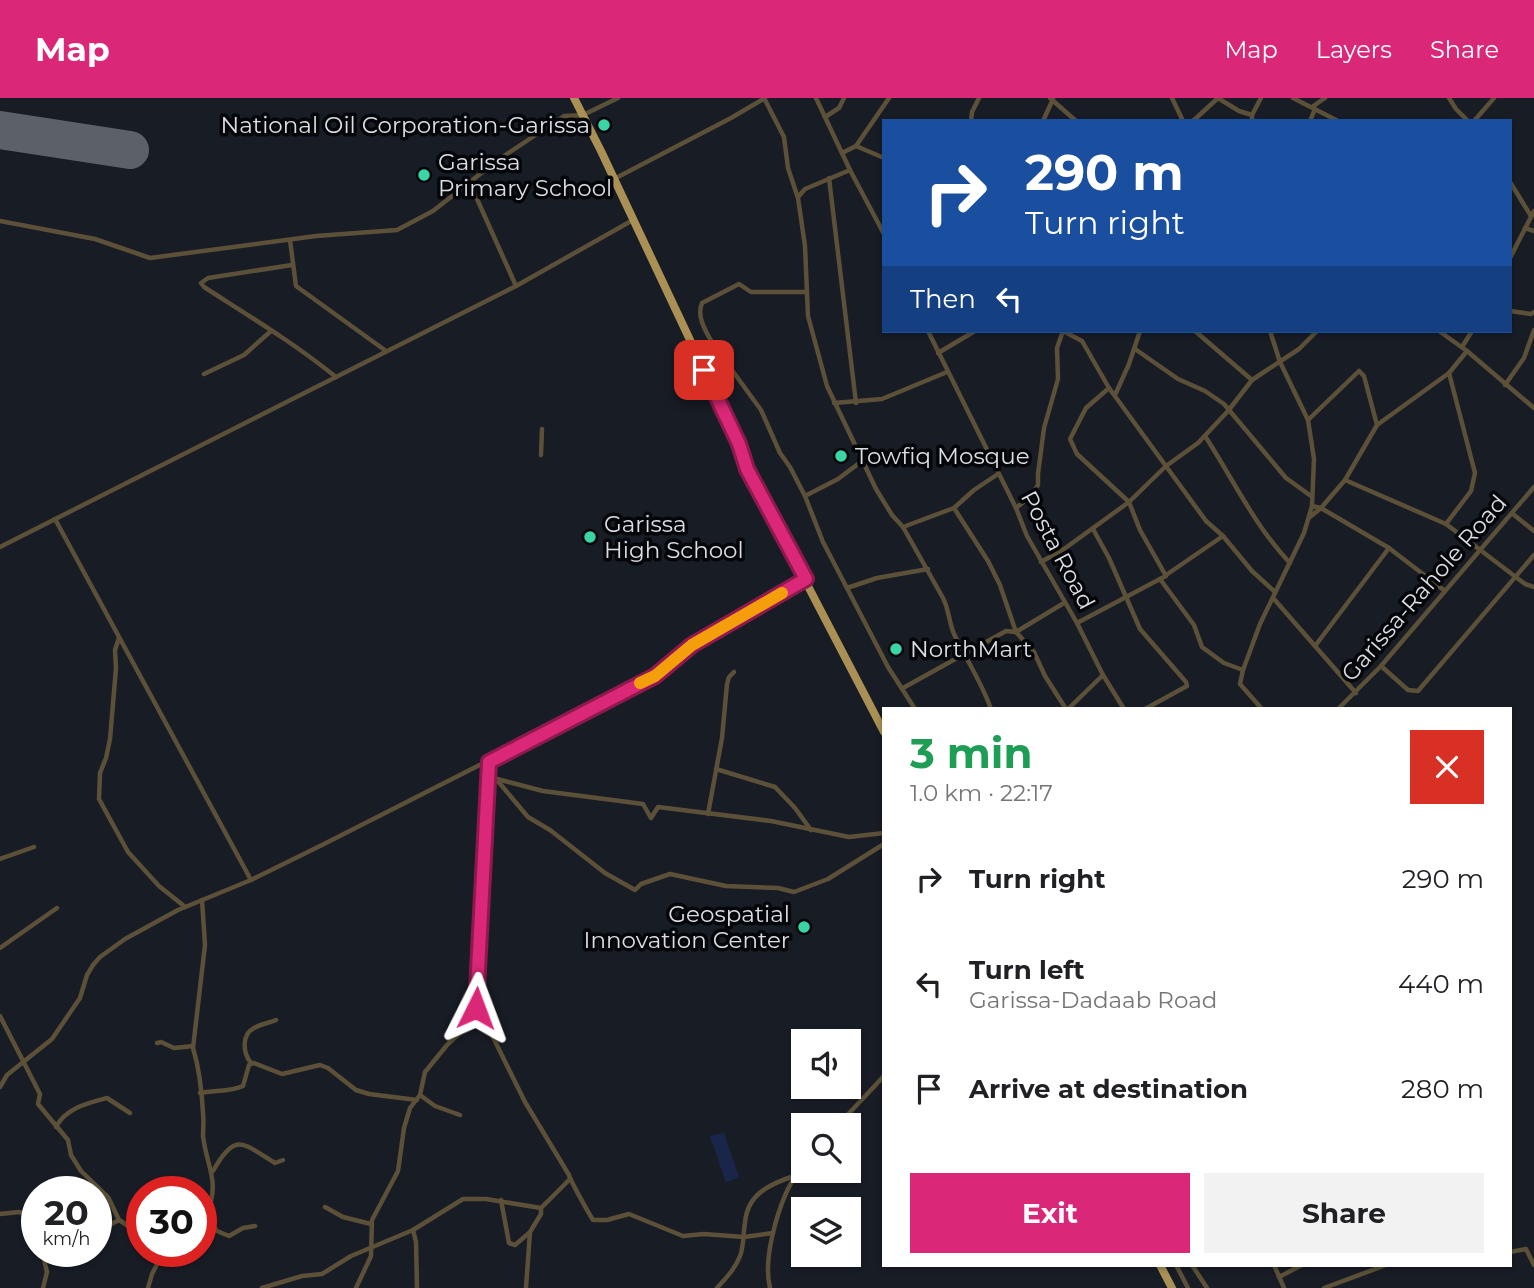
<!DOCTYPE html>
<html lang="en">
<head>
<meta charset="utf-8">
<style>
	body { margin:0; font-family:Montserrat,sans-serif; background:#f2f2f2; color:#202124; height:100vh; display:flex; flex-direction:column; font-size:26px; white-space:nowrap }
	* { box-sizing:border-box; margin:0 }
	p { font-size:23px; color:#757577 }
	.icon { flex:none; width:38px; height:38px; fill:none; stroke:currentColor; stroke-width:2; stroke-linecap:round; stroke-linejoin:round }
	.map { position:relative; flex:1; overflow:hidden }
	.sheet { position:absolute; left:882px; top:609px; width:630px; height:560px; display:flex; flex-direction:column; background:#fff; border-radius:0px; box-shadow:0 2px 5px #0004 }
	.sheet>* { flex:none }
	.top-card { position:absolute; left:882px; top:21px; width:630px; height:214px; border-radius:0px; box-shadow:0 2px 5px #0004; background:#1a4fa0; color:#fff; overflow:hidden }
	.buttons { position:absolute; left:791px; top:931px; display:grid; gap:14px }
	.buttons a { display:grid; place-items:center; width:70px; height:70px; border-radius:0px; background:#fff; box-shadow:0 2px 5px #0004; font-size:35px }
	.speed { position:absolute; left:21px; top:1078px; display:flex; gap:14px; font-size:35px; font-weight:700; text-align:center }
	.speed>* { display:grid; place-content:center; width:91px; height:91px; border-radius:50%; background:#fff; box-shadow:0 2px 5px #0004; line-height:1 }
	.speed small { font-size:18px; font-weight:400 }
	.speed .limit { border:10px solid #d22; background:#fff; color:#111 }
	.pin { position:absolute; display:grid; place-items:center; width:60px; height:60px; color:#fff; margin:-30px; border-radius:14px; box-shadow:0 4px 10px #0006 }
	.me { position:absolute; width:77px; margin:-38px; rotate:3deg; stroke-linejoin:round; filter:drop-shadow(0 0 5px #0008) }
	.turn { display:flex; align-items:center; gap:24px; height:147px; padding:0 28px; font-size:32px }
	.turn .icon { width:91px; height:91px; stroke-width:2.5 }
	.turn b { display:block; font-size:49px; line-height:60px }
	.then { display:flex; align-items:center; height:66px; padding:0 28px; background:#0003; gap:14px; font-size:26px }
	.round { display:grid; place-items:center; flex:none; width:74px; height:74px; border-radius:0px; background:#f2f2f2 }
	.overview { display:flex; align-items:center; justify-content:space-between; height:119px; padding:0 28px }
	h1 { font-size:42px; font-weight:700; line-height:52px; color:#1e9e55 }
	.button { display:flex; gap:14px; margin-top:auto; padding:14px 28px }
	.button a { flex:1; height:80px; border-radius:0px; background:#db2777; color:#fff; font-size:28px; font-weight:700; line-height:80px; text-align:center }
	.button a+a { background:#f2f2f2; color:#202124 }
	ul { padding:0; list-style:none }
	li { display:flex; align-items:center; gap:21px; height:105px; padding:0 28px }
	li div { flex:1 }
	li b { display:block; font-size:26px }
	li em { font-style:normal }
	header { display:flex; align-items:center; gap:42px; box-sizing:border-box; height:98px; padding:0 35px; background:#db2777; color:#fff }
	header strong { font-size:33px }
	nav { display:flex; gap:38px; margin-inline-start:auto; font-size:24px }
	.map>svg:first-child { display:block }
</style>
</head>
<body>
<header>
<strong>Map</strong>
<nav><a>Map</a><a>Layers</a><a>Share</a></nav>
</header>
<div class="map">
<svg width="1534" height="1190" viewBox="0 0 1534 1190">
	<rect width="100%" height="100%" fill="#181c25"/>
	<polygon fill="#1a254a" points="724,1035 739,1079 726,1085 710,1038"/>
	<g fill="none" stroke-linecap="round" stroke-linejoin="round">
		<polyline stroke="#5c6068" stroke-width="38" points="0,32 130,52"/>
		<g stroke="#5c5138" stroke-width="4.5">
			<path d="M764,0l20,39 4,31 10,30 7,48 3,70 19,70 49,103 16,26 11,12 40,71c6,12 6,24 11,36 12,25 28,49 37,75"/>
			<polyline points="816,0 850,72 884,136"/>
			<polyline points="1050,0 1076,23"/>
			<polyline points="1172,0 1183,23"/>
			<polyline points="1218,0 1239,13 1252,17"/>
			<polyline points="1293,0 1338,23"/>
			<polyline points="1449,0 1456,11 1468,23"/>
			<polyline points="1312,9 1325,0"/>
			<polyline points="825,19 839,10 844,0"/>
			<polyline points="971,23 972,14 979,0"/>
			<polyline points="1043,23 1053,1"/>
			<polyline points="1193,23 1218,0"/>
			<polyline points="1252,23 1252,17 1261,0"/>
			<polyline points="1310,23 1315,11"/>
			<polyline points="1474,23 1494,0"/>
			<polyline points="856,48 884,60"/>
			<polyline points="842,55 856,48 889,0"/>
			<polyline points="829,80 856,305"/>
			<polyline points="614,81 731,20 765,0"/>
			<polyline points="469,83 516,188"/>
			<polyline points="1510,84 1531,118"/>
			<polyline points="798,99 805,91 850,72"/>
			<polyline points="0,123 95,141 150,160 316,138 397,132 433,113 498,62 564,18 583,17 618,0"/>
			<polyline points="1525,130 1534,133"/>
			<polyline points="290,142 296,188 386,253"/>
			<polyline points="1510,160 1534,113"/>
			<path d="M292,167l-84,13 -7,5 3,4c45,29 90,56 132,90"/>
			<polyline points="1510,213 1531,216 1534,214"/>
			<polyline points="928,233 1016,410 1027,438 1077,525 1103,577 1124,611"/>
			<polyline points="1063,233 1082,243 1109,290 1206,423 1223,438 1252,473 1275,494"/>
			<polyline points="1195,233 1252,282"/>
			<polyline points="1439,233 1467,253 1534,310"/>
			<polyline points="1462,249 1472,233"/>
			<polyline points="695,250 717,254 721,257 761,312 780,355 790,369 805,398 823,444 888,569 915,611"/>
			<polyline points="1135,251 1178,281 1205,293 1224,306 1286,380 1311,398"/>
			<path d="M717,254c-7,-15 -22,-33 -15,-49l37,-19 12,8h55"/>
			<polyline points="938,255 975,233"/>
			<polyline points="204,276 244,257 271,233"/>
			<polyline points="1505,287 1524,260 1534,232"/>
			<polyline points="1109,290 1086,310 1070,341 1077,356 1129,404 1140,432 1166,478 1160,481 1194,527 1202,549 1224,565 1243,572"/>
			<polyline points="1115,297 1129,266 1140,233"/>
			<polyline points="834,305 882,301 947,274"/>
			<polyline points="1308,322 1359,273 1364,278 1377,327"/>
			<path d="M1205,338c28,43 49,89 85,127"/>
			<polyline points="541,357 542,331"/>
			<polyline points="1345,382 1446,426 1525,486 1534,489"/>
			<polyline points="805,398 838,381 862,363"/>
			<polyline points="1312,408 1321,410 1345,382 1377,327 1449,275 1467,253"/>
			<polyline points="954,410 988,463 1000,487 1016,534 1034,554 1045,578 1066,611"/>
			<polyline points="1016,410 1031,398 1038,387 1038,376 1044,330 1058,281 1057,250 1063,233"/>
			<polyline points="1513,416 1534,433"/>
			<polyline points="1310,419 1321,410 1389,450 1315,548"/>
			<polyline points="55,421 251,782"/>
			<polyline points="1446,426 1471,393 1475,375 1449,275"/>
			<polyline points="903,429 954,410 974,392 998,376"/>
			<polyline points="1093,431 1109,460 1140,531 1186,584 1187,588 1145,611"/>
			<polyline points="0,449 516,188 633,122"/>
			<polyline points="1389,450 1445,493"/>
			<polyline points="1041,464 1064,451 1129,404 1166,368 1198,345 1228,313 1252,282 1299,251 1317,233"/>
			<polyline points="1166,477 1223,438"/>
			<polyline points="847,490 877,480 928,471"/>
			<polyline points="1274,501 1356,595"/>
			<polyline points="1077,525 1160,481"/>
			<polyline points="119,540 115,552 116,570 110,641 106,660 100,675 99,701 128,754 159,788 184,808"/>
			<polyline points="1381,568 1408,592 1418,593 1534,457"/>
			<polyline points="903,590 1006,533 1016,534 1064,505"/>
			<polyline points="1068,611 1103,577"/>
			<polyline points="1262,611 1240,586 1243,572 1260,526 1304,435 1312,408 1314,361 1308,322 1280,264 1270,233"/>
			<polyline points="1338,611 1381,568 1534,389"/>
			<path d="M489,664l-13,246 12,19 37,75 44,73c1,5 19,37 24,45h14l22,-6 54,22 21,-2 40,3 29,-4"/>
			<polyline points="716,671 775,689 795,710 811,732"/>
			<polyline points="491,675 528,719 550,732 605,775 635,792 641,786 670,776 726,788 778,790 794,794 828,781 884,746"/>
			<polyline points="497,681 543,693 643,706 651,720 658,709 771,723 849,739 884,735"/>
			<polyline points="708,716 722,640 727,586 729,579 734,574"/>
			<polyline points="0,761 34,749"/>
			<polyline points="0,850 57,810"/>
			<polyline points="0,918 40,996 38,1006 68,1042 71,1057 81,1073 108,1099 119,1122"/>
			<polyline points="157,945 161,944 174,950 193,948"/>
			<path d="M251,965c-8,-10 -10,-28 3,-35 7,-4 15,-5 22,-8"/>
			<polyline points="0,989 7,977 52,941 80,900 87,877 93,867 100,859 125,841 178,812 251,782 322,747 655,578 674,560 692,547 804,482"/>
			<path d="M200,995c14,-3 31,-1 43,-7l6,-21 5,-2 28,11 38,-9 8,3 28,22 13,4 48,6"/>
			<polyline points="420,997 435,1008 460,1017"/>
			<polyline points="838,1027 884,978"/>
			<path d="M56,1029c10,-19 32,-24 51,-29l23,15"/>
			<path d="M213,1073c23,-41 30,-27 62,-8l8,-3"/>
			<polyline points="501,1102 509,1145 515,1147 529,1135"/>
			<polyline points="325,1109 343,1119 371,1126"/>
			<polyline points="0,1116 19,1114 26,1116 37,1139"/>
			<polyline points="206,1118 217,1133 229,1138 243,1130 255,1128"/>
			<path d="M201,1121l5,-3c15,-35 1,-47 -3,-80 0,-8 1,-15 0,-23 -1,-21 -4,-45 -10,-65l12,-103 -3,-45"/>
			<polyline points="413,1132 416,1144 417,1190"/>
			<polyline points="96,1134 119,1122 142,1137"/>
			<polyline points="42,1153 47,1174 43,1190"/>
			<polyline points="1510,1154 1526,1151 1534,1167"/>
			<polyline points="1176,1167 1188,1190"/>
			<polyline points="1192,1167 1207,1190"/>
			<polyline points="1274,1167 1284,1190"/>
			<polyline points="1279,1179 1302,1167"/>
			<polyline points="148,1190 152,1176 164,1153"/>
			<polyline points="262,1190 302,1178 322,1176 351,1158 413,1132 463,1101 486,1101 541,1110"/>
			<polyline points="356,1190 371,1158 372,1122 398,1073 404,1030 410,1010 420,997 425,974 447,947 464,931 470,920 479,916"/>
			<polyline points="526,1190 530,1134 541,1116 541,1110 569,1082"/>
			<path d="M717,1190c9,-10 18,-19 23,-32 4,-10 3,-22 5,-33 2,-29 25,-39 49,-47"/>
			<path d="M770,1190c-8,-32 11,-98 33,-122"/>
			<polyline points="1324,1190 1386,1167"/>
		</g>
		<g stroke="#aa9054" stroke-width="8">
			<polyline points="574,0 601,53 739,346 747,371 884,634"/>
			<polyline points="1160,1167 1172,1190"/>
		</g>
	</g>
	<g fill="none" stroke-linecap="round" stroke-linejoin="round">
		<g stroke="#8e194d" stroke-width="18">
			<polyline id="route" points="476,910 489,664 655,578 692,547 806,481 747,371 739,346 704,272"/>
		</g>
		<use href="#route" stroke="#db2777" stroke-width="12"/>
		<polyline stroke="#f59e0b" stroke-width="12" points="640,585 655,578 692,547 782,495"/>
	</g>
	<g fill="#3bd4a4" stroke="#05060a" stroke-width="2.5">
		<circle cx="604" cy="27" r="7"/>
		<circle cx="424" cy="77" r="7"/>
		<circle cx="841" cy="358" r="7"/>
		<circle cx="590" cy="439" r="7"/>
		<circle cx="896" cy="551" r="7"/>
		<circle cx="804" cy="829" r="7"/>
	</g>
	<g text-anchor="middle" stroke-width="7" stroke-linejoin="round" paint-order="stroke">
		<g font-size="23" fill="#dbdee4" stroke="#05060a" text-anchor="start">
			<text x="590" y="35" text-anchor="end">National Oil Corporation-Garissa</text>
			<text x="438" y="72">Garissa<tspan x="438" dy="26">Primary School</tspan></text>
			<text x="855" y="366">Towfiq Mosque</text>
			<text x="604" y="434">Garissa<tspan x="604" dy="26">High School</tspan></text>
			<text x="910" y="559">NorthMart</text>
			<text x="790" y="824" text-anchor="end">Geospatial<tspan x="790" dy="26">Innovation Center</tspan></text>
		</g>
		<g font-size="23" fill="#dbdee4" stroke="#05060a">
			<text transform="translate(1058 452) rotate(62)" y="8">Posta Road</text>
			<text transform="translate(1424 490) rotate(-49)" y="8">Garissa-Rahole Road</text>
		</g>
	</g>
</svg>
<div class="buttons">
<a><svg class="icon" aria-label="sound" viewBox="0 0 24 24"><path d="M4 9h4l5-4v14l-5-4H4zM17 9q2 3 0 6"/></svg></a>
<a><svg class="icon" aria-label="search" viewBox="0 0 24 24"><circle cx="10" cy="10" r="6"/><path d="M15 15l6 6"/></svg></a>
<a><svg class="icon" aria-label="layers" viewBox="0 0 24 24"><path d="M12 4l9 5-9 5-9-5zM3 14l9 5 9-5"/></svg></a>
</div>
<div class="speed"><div>20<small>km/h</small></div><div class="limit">30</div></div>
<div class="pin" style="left:704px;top:272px;background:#d93025"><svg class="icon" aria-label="arrive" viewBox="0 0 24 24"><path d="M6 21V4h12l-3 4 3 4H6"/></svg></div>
<svg class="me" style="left:476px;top:910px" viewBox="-20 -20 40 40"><path d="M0-17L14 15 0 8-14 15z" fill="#db2777" stroke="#fff" stroke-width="4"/></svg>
<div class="top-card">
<div class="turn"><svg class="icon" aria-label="right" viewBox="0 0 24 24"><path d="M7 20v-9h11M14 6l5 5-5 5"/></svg><div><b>290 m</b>Turn right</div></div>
<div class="then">Then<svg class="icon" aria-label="left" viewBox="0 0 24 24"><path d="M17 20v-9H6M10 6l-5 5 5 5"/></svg></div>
</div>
<section class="sheet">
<div class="overview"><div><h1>3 min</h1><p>1.0 km · 22:17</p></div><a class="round" style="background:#d93025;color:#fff"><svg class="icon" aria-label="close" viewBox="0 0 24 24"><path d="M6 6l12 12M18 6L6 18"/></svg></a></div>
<ul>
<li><svg class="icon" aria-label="right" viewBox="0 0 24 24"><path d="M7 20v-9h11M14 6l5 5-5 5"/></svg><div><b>Turn right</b></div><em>290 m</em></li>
<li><svg class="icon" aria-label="left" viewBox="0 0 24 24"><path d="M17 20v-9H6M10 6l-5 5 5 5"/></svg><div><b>Turn left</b><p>Garissa-Dadaab Road</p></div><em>440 m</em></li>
<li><svg class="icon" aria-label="arrive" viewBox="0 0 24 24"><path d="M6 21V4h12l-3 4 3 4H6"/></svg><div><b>Arrive at destination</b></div><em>280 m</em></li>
</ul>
<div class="button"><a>Exit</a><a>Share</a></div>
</section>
</div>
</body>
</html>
